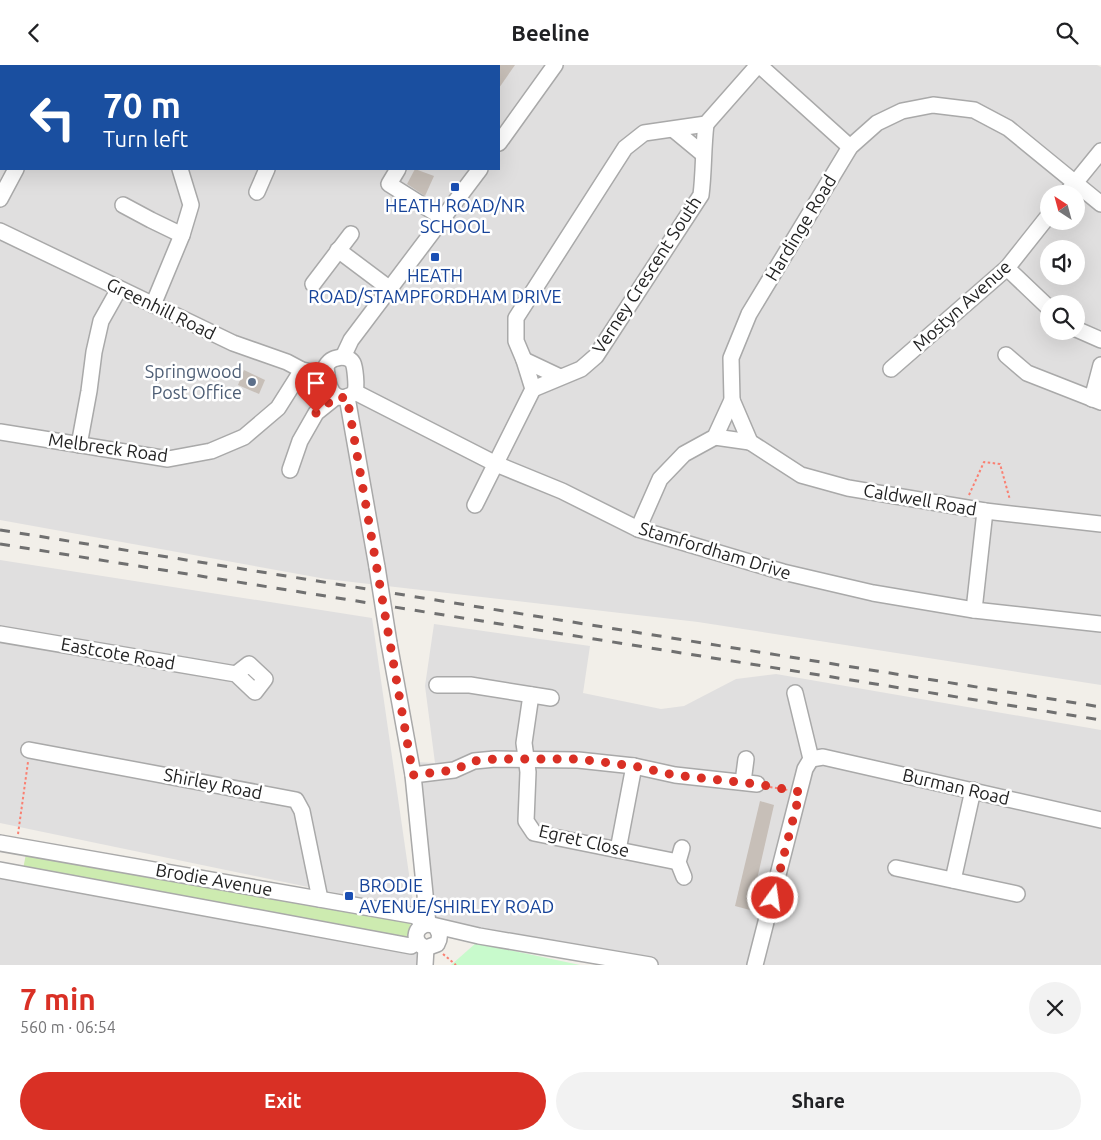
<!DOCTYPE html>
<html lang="en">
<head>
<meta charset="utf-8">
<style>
	body { margin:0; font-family:Ubuntu,sans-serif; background:#f2f2f2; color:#202124; height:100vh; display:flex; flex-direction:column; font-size:19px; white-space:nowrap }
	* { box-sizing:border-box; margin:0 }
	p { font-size:16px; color:#757577 }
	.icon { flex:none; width:28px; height:28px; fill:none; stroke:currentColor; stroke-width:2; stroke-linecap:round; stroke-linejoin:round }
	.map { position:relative; height:900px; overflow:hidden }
	.drawer { display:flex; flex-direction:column; background:#fff; flex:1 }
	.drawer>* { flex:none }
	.guide { position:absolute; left:0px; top:0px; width:500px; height:105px; box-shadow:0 5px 20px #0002; background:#1a4fa0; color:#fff; overflow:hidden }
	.needle { width:32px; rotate:324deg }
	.tools { position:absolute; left:1040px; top:120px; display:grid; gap:10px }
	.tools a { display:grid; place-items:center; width:45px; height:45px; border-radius:50%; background:#fff; box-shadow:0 5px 20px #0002; font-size:25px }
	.pin { position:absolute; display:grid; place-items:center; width:42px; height:42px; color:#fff; margin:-51px -21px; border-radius:50% 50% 50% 0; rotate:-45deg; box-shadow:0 0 5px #0007 }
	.pin .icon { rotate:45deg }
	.me { position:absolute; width:55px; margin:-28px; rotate:14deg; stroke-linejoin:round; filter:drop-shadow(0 0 4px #0008) }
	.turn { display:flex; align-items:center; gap:18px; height:105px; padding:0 20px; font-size:22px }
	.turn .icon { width:65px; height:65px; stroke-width:2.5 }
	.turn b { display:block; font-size:35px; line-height:42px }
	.round { display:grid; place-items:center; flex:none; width:52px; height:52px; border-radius:26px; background:#f2f2f2 }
	.head { display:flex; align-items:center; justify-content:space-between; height:85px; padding:0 20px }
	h1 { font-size:30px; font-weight:700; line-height:38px; color:#d93025 }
	.action { display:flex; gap:10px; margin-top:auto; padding:10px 20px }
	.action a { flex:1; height:58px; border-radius:30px; background:#d93025; color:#fff; font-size:20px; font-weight:700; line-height:58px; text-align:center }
	.action a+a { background:#f2f2f2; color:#202124 }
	header { display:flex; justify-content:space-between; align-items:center; height:65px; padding:0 20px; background:#fff; font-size:22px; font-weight:700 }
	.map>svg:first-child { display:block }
</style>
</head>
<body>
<header><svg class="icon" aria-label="back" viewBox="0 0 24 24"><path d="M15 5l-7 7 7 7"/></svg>Beeline<svg class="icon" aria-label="search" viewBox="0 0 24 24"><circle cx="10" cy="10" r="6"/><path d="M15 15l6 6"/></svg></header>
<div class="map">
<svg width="1101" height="900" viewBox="0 0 1101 900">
	<rect width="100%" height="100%" fill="#f2efe9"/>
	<g fill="#e0dfdf" fill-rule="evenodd">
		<path d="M0,0h1097l4,2v618l-403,-63 -372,-43 -326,-59zM1,1h498v103h-498zM1049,129h27v27h-27zM1049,184h27v27h-27zM1049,239h27v27h-27z"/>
		<polygon points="0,495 372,553 414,844 0,758"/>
		<polygon points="434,559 590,581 583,628 661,644 684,641 736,614 776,609 1101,665 1101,900 650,900 435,861 415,697 435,698 425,621"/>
		<polygon points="0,805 417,877 425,900 0,900"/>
	</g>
	<polygon fill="#cdebb0" points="26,789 411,855 409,874 23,804"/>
	<polygon fill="#c8facc" points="476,878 580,900 451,900"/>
	<g fill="#c7bfb8">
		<polygon points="499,0 515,0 499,23"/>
		<polygon points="415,104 434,111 425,131 407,119"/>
		<polygon points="244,305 265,315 259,329 238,320"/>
		<polygon points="760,736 774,740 750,845 735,841"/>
	</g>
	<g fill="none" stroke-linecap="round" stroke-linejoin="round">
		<g stroke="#a9a9a9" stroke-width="18">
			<g id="minor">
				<polyline points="20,0 21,1"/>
				<polyline points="441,0 443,1"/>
				<polyline points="759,0 850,82"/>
				<polyline points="73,1 74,0"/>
				<polyline points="208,1 208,0"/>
				<polyline points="460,1 460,0"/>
				<polyline points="674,65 703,89"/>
				<polyline points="499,78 555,0"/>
				<polyline points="398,104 389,119 443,153"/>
				<polyline points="257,127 267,104"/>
				<polyline points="1066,129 1101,86"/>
				<polyline points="0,134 16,104"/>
				<polyline points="123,140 151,155 182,170"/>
				<polyline points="0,166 233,278 287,297 302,305 327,310"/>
				<polyline points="338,185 390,224"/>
				<polyline points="1007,203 1049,243"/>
				<polyline points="313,219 351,169"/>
				<polyline points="153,240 182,170 191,140 180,104"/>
				<polyline points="1076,264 1101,275"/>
				<polyline points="1006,290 1027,308 1101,337"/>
				<polyline points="343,292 351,275 480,104"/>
				<path d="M343,292c4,1 8,2 10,6 2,4 4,23 2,28 -1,3 -5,5 -9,6 -17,4 -19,-19 -20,-31 4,-7 9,-8 17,-9z"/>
				<polyline points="524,295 560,312"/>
				<polyline points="891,304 1007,203 1049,150"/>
				<path d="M533,324l48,-20 15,-13 105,-161c3,-23 2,-47 5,-71"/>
				<polyline points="355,327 496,399 562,426 638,464 783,507 873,528 974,545 1101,559"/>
				<polyline points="347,332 377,502"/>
				<polyline points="1092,334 1101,300"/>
				<polyline points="732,335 750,377 801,410 848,423 985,446 1101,459"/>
				<polyline points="0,367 168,394 211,386 244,372 278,343 302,305"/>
				<polyline points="715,372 750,377"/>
				<polyline points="79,380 89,326 94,287 101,256 119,224"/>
				<polyline points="290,405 300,376 316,348 336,332"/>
				<polyline points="475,440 533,324 524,295 516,276 516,253 625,83 644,68 706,59 758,0"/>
				<polyline points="638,464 660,414 684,389 715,372 732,335 731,293 749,249 850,82 877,58 902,46 933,40 974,45 1008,63 1101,139"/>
				<polyline points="974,545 985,446"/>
				<polyline points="0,569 236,609 255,627 265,614 249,599 236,609"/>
				<polyline points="389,578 413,710 428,859"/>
				<polyline points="437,620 470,620 551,633"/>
				<polyline points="531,630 524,678 528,707 526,756 534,768 678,797"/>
				<polyline points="29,685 296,735 302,746 320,834"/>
				<polyline points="811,694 823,692 1101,755"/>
				<polyline points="413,710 454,705 474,696 495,694 578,695 634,701 675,710 757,719"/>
				<polyline points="743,717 746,694"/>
				<polyline points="0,778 416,851 423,860"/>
				<polyline points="682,783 678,797 684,812"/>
				<polyline points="618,785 634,701"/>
				<polyline points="896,803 1017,829"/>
				<polyline points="0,805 411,881 417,877"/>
				<polyline points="953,815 973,725"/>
				<path d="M435,861c5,6 6,11 2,18l-11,4c-14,-5 -13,-21 2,-24l51,12 171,29"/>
				<polyline points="425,900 426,883"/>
				<polyline points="755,900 805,704 811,694 795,628"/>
			</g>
		</g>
		<g stroke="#fa8072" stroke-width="2" stroke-dasharray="2.5 2.5" stroke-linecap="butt">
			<polyline points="969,430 984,397 1000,399 1010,435"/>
			<polyline points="770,722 788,725"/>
			<polyline points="18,769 28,697"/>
			<polyline points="443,889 456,900"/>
		</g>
		<use href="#minor" stroke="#fff" stroke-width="15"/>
		<g stroke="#707070" stroke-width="3" stroke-dasharray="10 10" stroke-linecap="butt">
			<polyline points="0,465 1101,642"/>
			<polyline points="0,479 1101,655"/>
		</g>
		<g stroke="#a9a9a9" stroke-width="18" stroke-linecap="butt">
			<polyline id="minor-bridge" points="377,502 389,578"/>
		</g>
		<use href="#minor-bridge" stroke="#fff" stroke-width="15"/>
	</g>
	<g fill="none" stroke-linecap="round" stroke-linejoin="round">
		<polyline stroke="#d93025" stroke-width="9" stroke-dasharray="0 16.2" points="316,348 336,332 340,333 347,332 413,710 454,705 474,696 495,694 578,694 634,701 674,710 757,719 800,727 773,833"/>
	</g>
	<g fill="#1a4fb4" stroke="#fff" stroke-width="2">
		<rect x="450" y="117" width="10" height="10" rx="2.5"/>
		<rect x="430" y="187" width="10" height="10" rx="2.5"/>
		<rect x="344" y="826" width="10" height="10" rx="2.5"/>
	</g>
	<circle fill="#5c6f8a" stroke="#fff" stroke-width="2" cx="252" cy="317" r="5"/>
	<g text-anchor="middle" stroke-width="5" stroke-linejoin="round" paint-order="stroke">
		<g font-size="18" fill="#164399" stroke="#fff">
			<text x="455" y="147">HEATH ROAD/NR<tspan x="455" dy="21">SCHOOL</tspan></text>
			<text x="435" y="217">HEATH<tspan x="435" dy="21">ROAD/STAMPFORDHAM DRIVE</tspan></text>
			<text x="359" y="827" text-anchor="start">BRODIE<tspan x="359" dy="21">AVENUE/SHIRLEY ROAD</tspan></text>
		</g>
		<g font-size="18" fill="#222" stroke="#fff">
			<text transform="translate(801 163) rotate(-59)" y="6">Hardinge Road</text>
			<text transform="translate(647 210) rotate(-57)" y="6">Verney Crescent South</text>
			<text transform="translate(962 241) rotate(-42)" y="6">Mostyn Avenue</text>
			<text transform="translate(161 244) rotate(26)" y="6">Greenhill Road</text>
			<text transform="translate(108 383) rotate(8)" y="6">Melbreck Road</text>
			<text transform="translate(920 435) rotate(10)" y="6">Caldwell Road</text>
			<text transform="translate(715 486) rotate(17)" y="6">Stamfordham Drive</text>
			<text transform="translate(118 589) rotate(10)" y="6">Eastcote Road</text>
			<text transform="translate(213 719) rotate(11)" y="6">Shirley Road</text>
			<text transform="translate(956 722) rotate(13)" y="6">Burman Road</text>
			<text transform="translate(584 776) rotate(13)" y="6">Egret Close</text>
			<text transform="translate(214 815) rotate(10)" y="6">Brodie Avenue</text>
		</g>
		<g font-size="18" fill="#4e5e75" stroke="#fff" text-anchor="end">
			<text x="242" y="313">Springwood<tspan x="242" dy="21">Post Office</tspan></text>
		</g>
	</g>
</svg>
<div class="tools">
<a><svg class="needle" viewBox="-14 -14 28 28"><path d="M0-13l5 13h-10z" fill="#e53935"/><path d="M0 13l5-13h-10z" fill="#757577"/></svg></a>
<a><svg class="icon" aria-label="sound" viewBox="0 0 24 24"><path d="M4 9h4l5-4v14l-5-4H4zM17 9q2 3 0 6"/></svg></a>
<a><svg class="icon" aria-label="search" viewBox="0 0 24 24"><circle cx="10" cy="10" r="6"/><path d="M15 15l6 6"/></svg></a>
</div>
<div class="pin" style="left:316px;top:348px;background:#d93025"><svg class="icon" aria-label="arrive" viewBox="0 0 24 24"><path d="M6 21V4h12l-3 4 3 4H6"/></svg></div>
<svg class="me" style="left:773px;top:833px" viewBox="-20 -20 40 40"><circle r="17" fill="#d93025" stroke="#fff" stroke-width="3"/><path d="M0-11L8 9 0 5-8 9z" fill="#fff"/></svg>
<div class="guide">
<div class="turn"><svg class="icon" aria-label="left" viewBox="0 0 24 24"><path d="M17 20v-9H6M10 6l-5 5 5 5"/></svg><div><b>70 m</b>Turn left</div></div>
</div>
</div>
<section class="drawer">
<div class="head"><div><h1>7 min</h1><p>560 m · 06:54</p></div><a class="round"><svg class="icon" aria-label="close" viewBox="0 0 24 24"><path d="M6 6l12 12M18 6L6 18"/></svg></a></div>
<div class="action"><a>Exit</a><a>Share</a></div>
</section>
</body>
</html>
